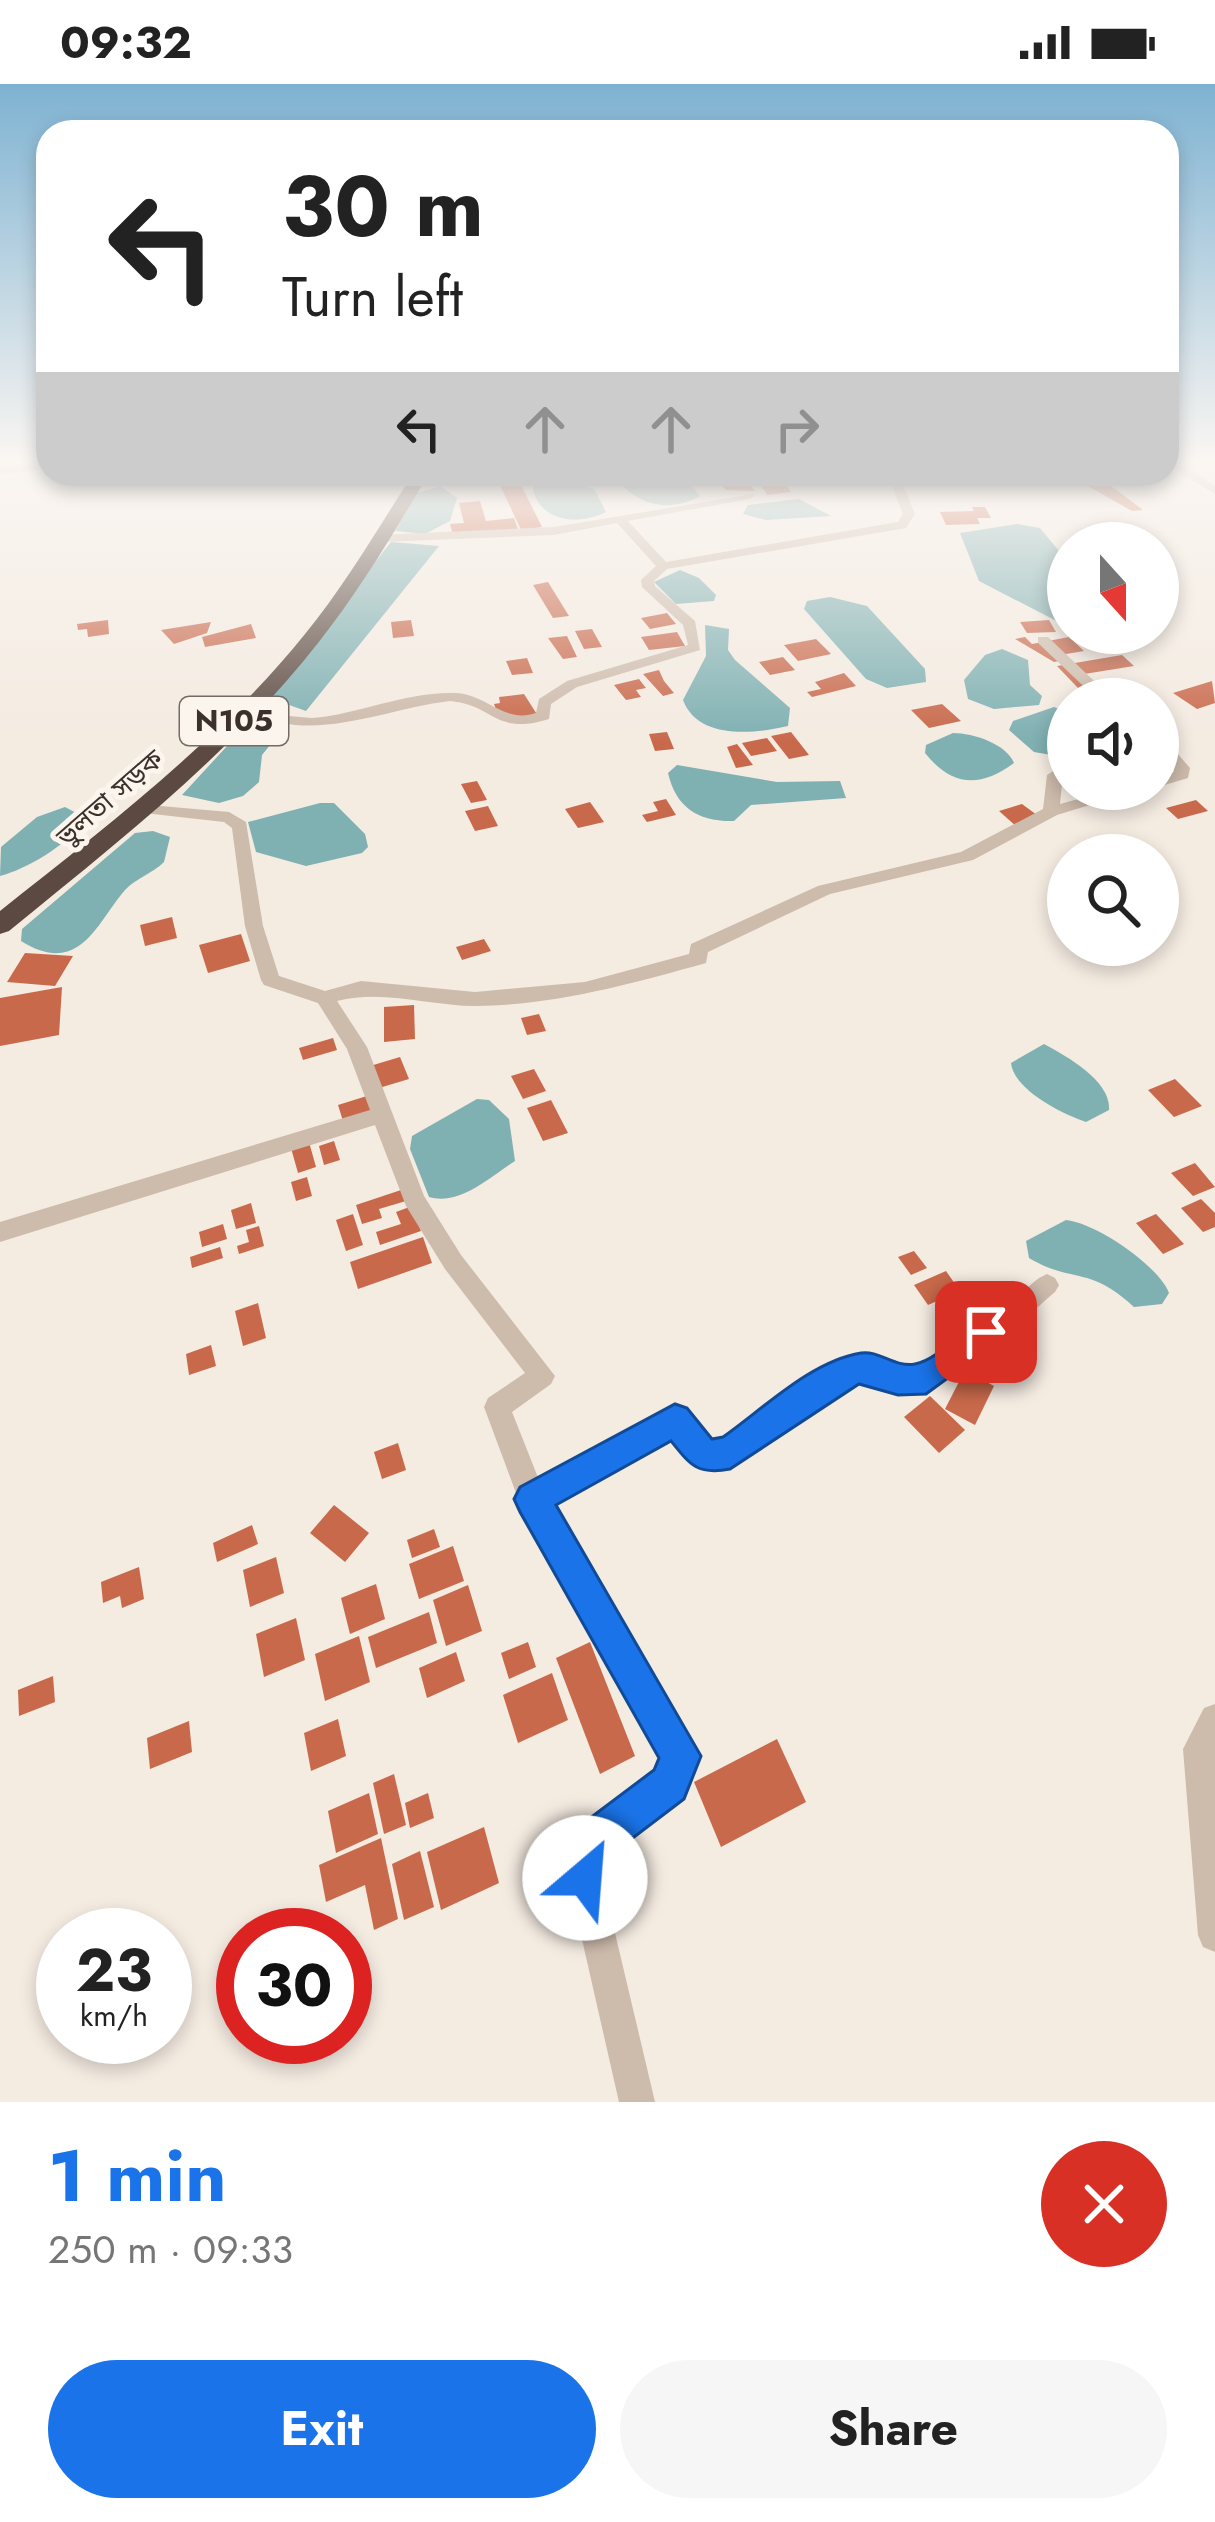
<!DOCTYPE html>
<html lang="en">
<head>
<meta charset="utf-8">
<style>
	body { margin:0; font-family:Jost,"Noto Sans Bengali",sans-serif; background:#f6f6f6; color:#222; height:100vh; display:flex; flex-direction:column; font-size:45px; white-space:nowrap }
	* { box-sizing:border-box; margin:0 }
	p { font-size:39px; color:#767676 }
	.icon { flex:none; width:66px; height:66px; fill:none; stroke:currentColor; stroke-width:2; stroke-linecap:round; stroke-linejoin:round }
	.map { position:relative; height:2018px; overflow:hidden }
	.drawer { display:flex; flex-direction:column; background:#fff; flex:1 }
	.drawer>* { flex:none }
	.top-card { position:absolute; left:36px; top:36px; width:1143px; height:366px; border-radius:36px; box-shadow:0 6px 18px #0003; background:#fff; color:#222; overflow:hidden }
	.needle { width:78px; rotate:159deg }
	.fabs { position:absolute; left:1047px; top:438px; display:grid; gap:24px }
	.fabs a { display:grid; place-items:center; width:132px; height:132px; border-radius:50%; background:#fff; box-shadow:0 6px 18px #0003; font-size:60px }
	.speed { position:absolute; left:36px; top:1824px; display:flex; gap:24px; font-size:60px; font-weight:700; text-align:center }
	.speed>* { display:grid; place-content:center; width:156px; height:156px; border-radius:50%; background:#fff; box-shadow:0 6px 18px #0003; line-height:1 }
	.speed small { font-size:30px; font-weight:400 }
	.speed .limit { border:18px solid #d22; background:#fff; color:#111 }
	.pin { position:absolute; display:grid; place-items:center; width:102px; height:102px; color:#fff; margin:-51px; border-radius:24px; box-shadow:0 6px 18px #0006 }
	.me { position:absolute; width:132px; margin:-66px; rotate:27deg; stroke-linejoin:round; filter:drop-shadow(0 0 9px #0008) }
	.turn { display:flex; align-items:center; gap:42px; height:252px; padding:0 48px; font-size:54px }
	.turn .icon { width:156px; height:156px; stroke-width:2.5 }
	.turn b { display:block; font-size:84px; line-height:102px }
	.lanes { display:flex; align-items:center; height:114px; padding:0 48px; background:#0003; justify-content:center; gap:60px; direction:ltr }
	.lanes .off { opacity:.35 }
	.round { display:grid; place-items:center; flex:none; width:126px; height:126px; border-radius:63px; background:#f6f6f6 }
	.head { display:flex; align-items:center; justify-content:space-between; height:204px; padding:0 48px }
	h1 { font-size:72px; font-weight:700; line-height:90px; color:#1a73e8 }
	.action { display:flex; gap:24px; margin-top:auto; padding:24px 48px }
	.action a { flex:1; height:138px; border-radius:72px; background:#1a73e8; color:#fff; font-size:48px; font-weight:700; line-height:138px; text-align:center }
	.action a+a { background:#f6f6f6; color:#222 }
	.status { display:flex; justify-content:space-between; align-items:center; height:84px; padding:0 60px; background:#fff; direction:ltr }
	.status svg { height:33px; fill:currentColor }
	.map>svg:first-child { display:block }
</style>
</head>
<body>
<div class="status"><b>09:32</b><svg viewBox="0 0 49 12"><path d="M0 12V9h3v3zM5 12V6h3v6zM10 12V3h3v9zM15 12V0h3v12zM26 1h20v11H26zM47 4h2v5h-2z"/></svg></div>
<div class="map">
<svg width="1215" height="2018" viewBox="0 0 1215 2018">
	<rect width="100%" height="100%" fill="#f4ebe1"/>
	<g fill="#7fb0b2">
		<path d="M624,390h58l18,22c-28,16 -60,11 -81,-14z"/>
		<path d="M562,392l32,13 12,23c-30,15 -71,9 -74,-30z"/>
		<polygon points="440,402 457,414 450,437 425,450 395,447 417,409"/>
		<polygon points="799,415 831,432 766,436 743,430 748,421"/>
		<polygon points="1017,440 1040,444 1059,467 1068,469 1068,543 979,497 960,449"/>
		<polygon points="391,458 439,462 306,627 267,613"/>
		<polygon points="680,486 699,494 716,511 714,517 676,520 654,498"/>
		<polygon points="830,513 867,522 925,585 926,598 887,604 866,595 804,525 807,517"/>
		<path d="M705,541l24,4 -1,21 7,10 55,48 -2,18c-34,8 -90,14 -105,-26l23,-44z"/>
		<polygon points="1002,565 1028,576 1030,601 1042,612 1039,621 994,625 968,615 964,596 985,571"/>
		<polygon points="1054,623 1068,628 1068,661 1057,672 1034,668 1009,646 1013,637"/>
		<polygon points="251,636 272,637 283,645 262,671 259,698 243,712 219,719 182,711"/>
		<path d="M953,649c21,0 53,11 61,30 -34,25 -62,24 -89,-10l1,-8z"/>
		<path d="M677,681l100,17 63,-1 6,17 -95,7 -17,16c-35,1 -58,-13 -66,-48z"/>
		<polygon points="320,719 334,719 365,750 368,763 362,769 306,782 256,768 248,738"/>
		<path d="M65,723l15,8 3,8c-17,22 -56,46 -83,53l1,-29 36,-30z"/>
		<path d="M153,747l17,6 -6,25c-11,11 -29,17 -39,28 -28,32 -45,88 -104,51l1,-12 113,-96z"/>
		<path d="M1044,960c24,13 67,37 65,66l-23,12c-24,-8 -72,-32 -75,-59z"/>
		<path d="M477,1015l12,1 20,19 6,42c-25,16 -55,45 -86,36l-19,-48 2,-13z"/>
		<path d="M1066,1136c30,3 93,46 103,73l-7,11 -28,3c-45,-42 -61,-23 -105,-49l-3,-17z"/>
	</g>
	<g fill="#c8694b">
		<polygon points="780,390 791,408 767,411 756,394"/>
		<polygon points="1083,390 1112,390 1123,397 1107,399 1143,426 1132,427 1088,402 1083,398 1093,397"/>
		<polygon points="743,393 755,407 726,406 718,397"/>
		<polygon points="520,399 542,443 521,446 500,401"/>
		<polygon points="480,417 486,437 514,434 518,445 453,451 450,440 464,439 459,419"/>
		<polygon points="972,423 985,423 991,434 977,434 980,440 946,441 940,428 974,427"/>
		<polygon points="548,498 569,532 553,534 533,501"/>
		<polygon points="667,529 676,540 650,545 641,534"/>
		<polygon points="108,536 109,550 88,553 87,545 78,546 77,540"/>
		<polygon points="411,536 414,552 393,554 391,538"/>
		<polygon points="1049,536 1056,548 1027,549 1020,538"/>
		<polygon points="211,538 207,549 174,560 161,546"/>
		<polygon points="251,540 256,554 205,563 202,553"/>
		<polygon points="592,545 602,563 584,565 575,547"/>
		<polygon points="677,548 685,562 649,566 641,553"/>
		<polygon points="567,552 577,573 563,575 548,554"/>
		<polygon points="1025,553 1032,560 1069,553 1084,567 1060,571 1065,576 1054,578 1015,555"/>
		<polygon points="816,555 831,570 798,577 784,561"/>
		<polygon points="1122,571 1134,582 1078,591 1089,602 1078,604 1057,582"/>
		<polygon points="783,573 795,586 770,591 759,578"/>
		<polygon points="527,574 533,589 512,591 506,577"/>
		<polygon points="659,586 664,597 674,609 663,612 643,590"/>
		<polygon points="844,589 856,602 812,613 807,608 821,605 815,598"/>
		<polygon points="639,595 646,604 636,606 641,613 626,616 614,601"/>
		<polygon points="1212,597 1215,619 1197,625 1173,609"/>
		<polygon points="524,610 538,632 499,634 494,620 500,619 499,613"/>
		<polygon points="942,620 961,637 929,644 911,626"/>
		<polygon points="667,648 674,665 655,667 649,650"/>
		<polygon points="791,648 809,671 789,675 771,652"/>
		<polygon points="767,654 777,667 751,672 742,659"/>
		<polygon points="737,660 753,681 736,684 727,663"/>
		<polygon points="477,697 487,716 471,719 461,700"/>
		<polygon points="666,715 676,731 647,738 642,731 658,727 653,718"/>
		<polygon points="1196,716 1208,727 1178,735 1166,724"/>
		<polygon points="590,718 604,738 578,744 565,725"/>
		<polygon points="1022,720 1041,734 1017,743 999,727"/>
		<polygon points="488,722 498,742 475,747 465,727"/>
		<polygon points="172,833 177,854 145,862 140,841"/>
		<polygon points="241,850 250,877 208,889 199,861"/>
		<polygon points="484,855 491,867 462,876 456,863"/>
		<polygon points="25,869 73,872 55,902 7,898"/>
		<polygon points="62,903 59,951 0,962 0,914"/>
		<polygon points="414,921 415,955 384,958 384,923"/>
		<polygon points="539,930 546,947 527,951 521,934"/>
		<polygon points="333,954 337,966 303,976 299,964"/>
		<polygon points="400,973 409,995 379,1004 370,982"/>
		<polygon points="534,985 546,1007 523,1015 511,992"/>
		<polygon points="1175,995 1202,1022 1174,1033 1148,1006"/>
		<polygon points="370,1011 375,1027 343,1037 338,1021"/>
		<polygon points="551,1016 568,1049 543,1057 527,1024"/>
		<polygon points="334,1057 340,1076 324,1081 319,1062"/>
		<polygon points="309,1058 316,1083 298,1089 291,1064"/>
		<polygon points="1195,1079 1215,1103 1193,1112 1171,1089"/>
		<polygon points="307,1093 312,1112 296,1117 291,1098"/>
		<polygon points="401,1106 406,1117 379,1125 382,1134 362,1140 356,1121"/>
		<polygon points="1201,1115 1215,1129 1215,1143 1203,1148 1181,1124"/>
		<polygon points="251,1119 256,1139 236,1145 231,1126"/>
		<polygon points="412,1122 421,1147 380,1161 376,1148 401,1140 396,1128"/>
		<polygon points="353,1130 363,1161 346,1167 336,1136"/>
		<polygon points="1156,1130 1184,1160 1163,1170 1136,1139"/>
		<polygon points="223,1140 227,1155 202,1163 199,1148"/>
		<polygon points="259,1142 264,1162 239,1170 237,1162 249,1158 246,1146"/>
		<polygon points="423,1153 432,1179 358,1205 350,1178"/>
		<polygon points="220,1163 223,1174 192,1184 190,1173"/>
		<polygon points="914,1167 927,1184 911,1191 898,1173"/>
		<polygon points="946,1187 960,1207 928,1221 914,1201"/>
		<polygon points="258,1219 266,1254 243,1262 235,1227"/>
		<polygon points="211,1261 216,1282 189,1291 186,1270"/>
		<polygon points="965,1286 994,1302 975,1341 945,1325"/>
		<polygon points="930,1312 965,1346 939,1369 904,1333"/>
		<polygon points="398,1359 406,1386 382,1395 374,1368"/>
		<polygon points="334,1421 369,1449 345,1478 310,1449"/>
		<polygon points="252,1441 258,1460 217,1478 213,1459"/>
		<polygon points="434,1445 440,1463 412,1474 407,1456"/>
		<polygon points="453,1462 464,1497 419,1515 409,1480"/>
		<polygon points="276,1473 284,1509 250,1523 243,1486"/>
		<polygon points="139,1483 144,1515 122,1524 120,1512 103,1519 101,1498"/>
		<polygon points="376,1500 385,1535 350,1550 341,1514"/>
		<polygon points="468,1501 482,1547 446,1562 433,1516"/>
		<polygon points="429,1528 437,1559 376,1584 368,1553"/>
		<polygon points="296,1534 305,1576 264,1593 256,1550"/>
		<polygon points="359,1552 370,1598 325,1617 315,1570"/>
		<polygon points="528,1558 536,1583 509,1595 501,1569"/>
		<polygon points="590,1558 635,1672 600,1690 556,1574"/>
		<polygon points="456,1568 465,1597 427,1614 419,1584"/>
		<polygon points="552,1589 568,1636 518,1659 503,1611"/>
		<polygon points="53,1592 55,1618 19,1632 18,1606"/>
		<polygon points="338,1635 346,1672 311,1687 304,1649"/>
		<polygon points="189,1637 192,1668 150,1685 147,1654"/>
		<polygon points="777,1655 806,1718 721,1763 694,1698"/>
		<polygon points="394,1690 406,1741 384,1750 373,1699"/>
		<polygon points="369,1709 378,1750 336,1769 328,1727"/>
		<polygon points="428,1709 434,1734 410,1744 405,1719"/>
		<polygon points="484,1743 499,1799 441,1826 427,1768"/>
		<polygon points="381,1754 398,1835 374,1846 365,1801 326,1818 319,1781"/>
		<polygon points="420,1767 434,1823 404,1836 392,1780"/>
	</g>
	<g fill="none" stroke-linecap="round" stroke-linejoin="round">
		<g fill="#cdbbac" fill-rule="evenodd">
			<polygon points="1167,375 1174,375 1215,402 1215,410 1167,381"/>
			<polygon points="48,379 48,385 0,390 0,384"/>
			<path d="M876,390c27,0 30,19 39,40l-9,14 -239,41 -13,12 1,5 40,35 5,29 -123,37 -26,17 -2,15c-55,17 -54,-14 -99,-18 -69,8 -143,47 -208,6l7,-4 40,13 23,2c48,-4 95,-27 143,-25 32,1 49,31 81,20l3,-14 28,-18 121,-36 -5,-20 -41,-38 -1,-7 15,-14 -39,-43 -63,12 -173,7 -6,-4 2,-3 177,-8 199,-33 2,2 -6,3 -121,22 38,41 232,-40 5,-8 -11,-28z"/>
			<polygon points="1038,553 1048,553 1113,615 1097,615 1038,559"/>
			<polygon points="1158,651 1163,653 1190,684 1188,694 1158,703 1158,693 1174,688 1174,685 1158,666"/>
			<path d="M1055,686l8,5 -3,29 55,-15h27l-85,26 -84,45 -143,34 -122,58 -2,11c-76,21 -150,42 -230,43 -46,0 -93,-17 -139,-5l30,46 57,149 37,59 94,121 -4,8 -39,28 27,68 136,-72 9,3 26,32c46,-12 76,-54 119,-73 14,-6 29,-13 45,-10 14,3 30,11 45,7 27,-7 95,-69 120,-89l8,-4 8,4 4,7 -4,7c-33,28 -94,89 -134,99 -30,6 -52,-17 -81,-1 -50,27 -78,65 -135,80l-9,-4 -25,-30 -121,68 146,252 -16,39 -76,59 -2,24 53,224h-36l-51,-224 9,-45 81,-60 6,-15 -142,-249 -38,-102 4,-9 37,-25 -80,-104 -39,-63 -31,-81 -375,117v-20l370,-112 -23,-61 -29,-46 -54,-18 -3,-5 -16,-54 -13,-98 -8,-6 -80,-9 -8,-5 2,-4 91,8 17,10 17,104 16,50 46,15 36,-10 114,11 110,-10 104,-28 2,-10 127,-58 143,-34 82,-43 4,-34z"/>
			<polygon points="1215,1620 1215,1868 1203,1863 1198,1851 1183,1665 1204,1624"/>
		</g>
		<path fill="#5c4a42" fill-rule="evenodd" d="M413,390h16c-35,58 -69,116 -111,169 -87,111 -200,199 -309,288l-9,3v-23c107,-85 219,-170 305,-277 41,-50 73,-106 108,-160z"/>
	</g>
	<linearGradient id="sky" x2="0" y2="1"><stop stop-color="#7eb2d2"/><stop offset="0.57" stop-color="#faf6f2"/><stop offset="1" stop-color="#faf6f2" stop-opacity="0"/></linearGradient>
	<rect width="1215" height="658" fill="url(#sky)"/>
	<path fill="#1a73e8" stroke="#114b97" stroke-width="3" d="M986,1233l11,5 5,10 -5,10 -71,52 -28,1 -39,-11 -129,85c-32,6 -39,-3 -59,-28l-115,64 145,251 -17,43 -75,57 -9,37 -15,7 -16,-7 -6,-15 11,-48 80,-60 5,-12 -139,-246 -6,-13 6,-12 155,-83 12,4 25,31 11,-2c40,-28 88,-76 138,-84 18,-3 34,15 54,11 26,-5 46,-37 71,-47z"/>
	<g text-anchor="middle" stroke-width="10" stroke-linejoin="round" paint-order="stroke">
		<g font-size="27" fill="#3b302b" stroke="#fbf5ee">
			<text transform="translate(110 714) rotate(-41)" y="9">ভুলতা সড়ক</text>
		</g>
		<rect fill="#fbf5ee" stroke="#756b66" stroke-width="3" x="180" y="613" width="108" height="48" rx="9"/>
		<g font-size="30" font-weight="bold" fill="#3b302b">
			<text x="234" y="647">N105</text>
		</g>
	</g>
</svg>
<div class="fabs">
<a><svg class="needle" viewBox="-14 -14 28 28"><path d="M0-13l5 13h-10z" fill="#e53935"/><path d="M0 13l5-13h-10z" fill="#767676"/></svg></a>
<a><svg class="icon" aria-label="sound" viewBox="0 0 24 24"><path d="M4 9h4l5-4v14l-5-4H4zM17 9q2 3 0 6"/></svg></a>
<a><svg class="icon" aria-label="search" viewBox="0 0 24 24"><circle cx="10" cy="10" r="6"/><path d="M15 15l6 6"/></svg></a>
</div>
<div class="speed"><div>23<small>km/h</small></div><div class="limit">30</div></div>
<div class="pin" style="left:986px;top:1248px;background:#d93025"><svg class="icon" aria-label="arrive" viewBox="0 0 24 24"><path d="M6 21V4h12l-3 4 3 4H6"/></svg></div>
<svg class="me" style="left:585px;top:1794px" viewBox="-20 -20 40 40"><circle r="19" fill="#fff"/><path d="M0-13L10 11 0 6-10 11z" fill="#1a73e8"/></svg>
<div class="top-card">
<div class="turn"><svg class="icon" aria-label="left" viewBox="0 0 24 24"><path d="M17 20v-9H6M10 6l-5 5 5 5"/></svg><div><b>30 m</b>Turn left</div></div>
<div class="lanes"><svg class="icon" aria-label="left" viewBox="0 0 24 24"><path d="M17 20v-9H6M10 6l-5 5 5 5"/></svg><svg class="icon off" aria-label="ahead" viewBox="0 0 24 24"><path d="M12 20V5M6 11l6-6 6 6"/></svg><svg class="icon off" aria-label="ahead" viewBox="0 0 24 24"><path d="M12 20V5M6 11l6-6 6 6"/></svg><svg class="icon off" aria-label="right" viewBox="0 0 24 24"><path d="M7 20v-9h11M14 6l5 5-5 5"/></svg></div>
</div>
</div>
<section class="drawer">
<div class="head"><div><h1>1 min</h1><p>250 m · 09:33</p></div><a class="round" style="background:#d93025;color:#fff"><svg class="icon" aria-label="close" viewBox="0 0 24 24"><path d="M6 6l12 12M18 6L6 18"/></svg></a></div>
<div class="action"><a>Exit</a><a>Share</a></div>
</section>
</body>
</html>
